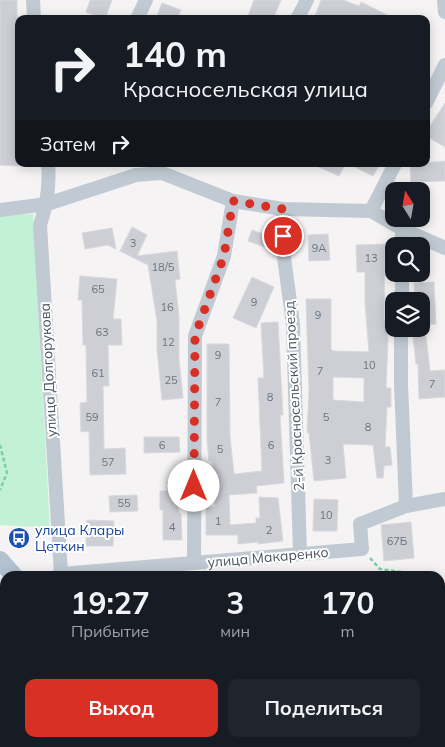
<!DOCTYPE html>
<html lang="ru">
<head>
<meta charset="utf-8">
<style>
	body { margin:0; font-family:Mulish,sans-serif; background:#20242c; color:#f1f3f6; height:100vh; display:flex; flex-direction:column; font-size:19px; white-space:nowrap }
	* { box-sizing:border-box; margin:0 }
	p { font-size:16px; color:#9ea1a6 }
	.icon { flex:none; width:28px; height:28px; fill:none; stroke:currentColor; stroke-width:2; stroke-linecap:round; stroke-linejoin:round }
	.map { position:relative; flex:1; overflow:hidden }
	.drawer { position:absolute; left:0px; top:571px; width:445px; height:176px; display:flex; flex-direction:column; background:#171b24; border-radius:15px 15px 0 0; box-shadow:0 2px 12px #0003 }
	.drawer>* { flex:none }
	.top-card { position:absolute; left:15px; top:15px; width:415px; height:152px; border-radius:10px; box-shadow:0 2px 12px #0003; background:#171b24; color:#f1f3f6; overflow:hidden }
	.needle { width:32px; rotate:349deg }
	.fabs { position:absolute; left:385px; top:182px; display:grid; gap:10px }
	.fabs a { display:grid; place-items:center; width:45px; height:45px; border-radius:10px; background:#171b24; box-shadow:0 2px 12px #0003; font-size:25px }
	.pin { position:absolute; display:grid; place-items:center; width:42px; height:42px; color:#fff; margin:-21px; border:2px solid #fff; border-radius:50%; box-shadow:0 1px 5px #0007 }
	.me { position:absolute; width:55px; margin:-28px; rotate:0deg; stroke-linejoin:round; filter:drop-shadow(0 0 4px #0008) }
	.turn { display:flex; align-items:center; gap:18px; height:105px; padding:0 25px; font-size:22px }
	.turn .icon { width:65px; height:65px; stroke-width:2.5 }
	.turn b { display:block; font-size:35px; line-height:42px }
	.then { display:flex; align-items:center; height:48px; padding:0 25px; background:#0003; gap:10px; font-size:19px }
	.eta { display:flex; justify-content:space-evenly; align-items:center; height:85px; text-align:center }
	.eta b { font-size:30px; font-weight:700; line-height:35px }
	.button { display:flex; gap:10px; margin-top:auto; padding:10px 25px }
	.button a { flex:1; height:58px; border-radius:10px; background:#d93025; color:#fff; font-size:20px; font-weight:700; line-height:58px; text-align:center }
	.button a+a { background:#20242c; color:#f1f3f6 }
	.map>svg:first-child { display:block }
</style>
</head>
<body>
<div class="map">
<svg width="445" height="747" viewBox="0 0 445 747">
	<rect width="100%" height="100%" fill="#f5f3f3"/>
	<g fill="#c3f1d5">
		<polygon points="33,214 50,528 0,525 0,215"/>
		<polygon points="440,641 445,641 445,708 440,709"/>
		<polygon points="0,671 5,671 5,728 2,718 0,717"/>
		<polygon points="55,743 55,745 49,747 10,747 9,743"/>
	</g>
	<g fill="#cdcfd5" stroke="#d7d9de" fill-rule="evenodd">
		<polygon points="0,0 17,0 17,17 19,17 19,166 0,165"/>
		<polygon points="90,0 112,0 105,19 86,12"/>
		<polygon points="254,0 281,0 273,19 247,19"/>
		<polygon points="321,0 343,0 359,6 361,2 395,19 314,19"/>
		<polygon points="162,3 181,10 177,19 156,19"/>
		<polygon points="445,103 445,147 426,136 426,132"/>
		<polygon points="445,161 445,181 411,182 410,164"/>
		<polygon points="312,164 345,164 339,176"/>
		<polygon points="349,164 380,164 373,176"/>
		<polygon points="132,227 147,235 137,256 177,251 180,279 175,280 179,316 179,359 183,398 162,400 157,349 157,321 148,265 120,251"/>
		<polygon points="112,228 116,249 108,245 85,249 82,233"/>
		<polygon points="252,230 270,236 265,247 248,241"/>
		<polygon points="328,234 330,260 309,261 308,235"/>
		<path d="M385,244l-1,75h3l1,20 -2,49h5v19h-4l-2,40h5l2,18 -8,1 -1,12h-6l-4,-33 -30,-1 3,34 -32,3 -5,-48h-2l2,-41 -3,-93h25v50l2,2 36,1 -4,-49v-31h-8l-1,-27zM333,377l31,1v24l-31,-2z"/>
		<polygon points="80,276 117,279 113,319 121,319 122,345 108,345 109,386 103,386 104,449 125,448 126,474 90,475 89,431 81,432 80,403 87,402 86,345 83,345 82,300 78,300"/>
		<polygon points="252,277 274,287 256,328 233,318"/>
		<polygon points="434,282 436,324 421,325 421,301 415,301 414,283"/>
		<polygon points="278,322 283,415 280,415 284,483 256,486 257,493 229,495 230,525 256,523 256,518 260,518 259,497 278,498 283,541 258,544 258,542 238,544 238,535 206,535 206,507 215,507 212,461 209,461 207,440 207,344 229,344 230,437 234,474 262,471 258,378 264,378 261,323"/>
		<polygon points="426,336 430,371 445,370 445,397 419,399 418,364 416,364 413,337"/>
		<polygon points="144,437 179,437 180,452 144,453"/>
		<polygon points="167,482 178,482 179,513 181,513 182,540 163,540 163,510 160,510 160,491 167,491"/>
		<polygon points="137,495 138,511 110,512 109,496"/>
		<polygon points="314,499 338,500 337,531 313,531"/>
		<polygon points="87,520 114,521 113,546 86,546"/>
		<polygon points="411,522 414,558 384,561 381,525"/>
	</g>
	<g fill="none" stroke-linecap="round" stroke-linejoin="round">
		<g stroke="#7ad0a6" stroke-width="2.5" stroke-dasharray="4 2.5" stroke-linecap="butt">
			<polyline points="0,445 7,473 0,490"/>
			<polyline points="370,558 380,569 415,574 417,576"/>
			<polyline points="440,606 445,613"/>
			<polyline points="0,702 2,718 0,719"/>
		</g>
		<g stroke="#c1cad2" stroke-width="14">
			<polyline points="33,0 34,19"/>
			<polyline points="444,0 445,12"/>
			<polyline points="137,19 146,0"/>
			<polyline points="297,19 307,0"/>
			<polyline points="426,103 445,65"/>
			<path d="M48,164c2,22 -1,41 -8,61l21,349 -4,2"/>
			<polyline points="283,209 283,250 293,324 300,554"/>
			<polyline points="0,210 47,204 136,175 162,173 233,201 283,209 371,211 402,229 445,248"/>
			<polyline points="371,211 395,164"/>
			<polyline points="402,246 402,229"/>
			<polyline points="402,301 402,274"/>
			<polyline points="401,329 401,384 406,506"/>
			<polyline points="194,563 195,336 224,256 233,201"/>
			<polyline points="61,574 362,549 360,524 406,506 445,499"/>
			<polyline points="0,602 5,601"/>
			<polyline points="228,742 230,747"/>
		</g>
		<g stroke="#b3c2d1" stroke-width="18">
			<polyline points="0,560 14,576"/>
			<polyline points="69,747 69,742"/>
		</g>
	</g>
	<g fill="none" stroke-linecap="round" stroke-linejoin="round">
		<polyline stroke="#d93025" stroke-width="9" stroke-dasharray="0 16.2" points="194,486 195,336 224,256 233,201 283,209 283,236"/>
	</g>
	<defs>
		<g id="bus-disc" transform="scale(1.125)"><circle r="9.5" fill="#1a4fb4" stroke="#fff"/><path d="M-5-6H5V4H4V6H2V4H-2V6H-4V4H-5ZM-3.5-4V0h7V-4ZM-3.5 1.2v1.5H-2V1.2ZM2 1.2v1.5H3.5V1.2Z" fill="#fff"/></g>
	</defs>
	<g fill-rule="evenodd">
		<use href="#bus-disc" x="19" y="538"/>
	</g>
	<g text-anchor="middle" stroke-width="4" stroke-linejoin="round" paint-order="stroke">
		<g font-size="11" fill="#6b747e">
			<text x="133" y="247">3</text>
			<text x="319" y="252">9А</text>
			<text x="371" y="262">13</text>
			<text x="163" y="271">18/5</text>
			<text x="98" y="293">65</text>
			<text x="254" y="306">9</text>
			<text x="167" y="311">16</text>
			<text x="318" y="319">9</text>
			<text x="102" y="336">63</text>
			<text x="168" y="346">12</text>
			<text x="218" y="359">9</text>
			<text x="369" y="369">10</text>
			<text x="320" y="375">7</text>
			<text x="98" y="377">61</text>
			<text x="171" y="384">25</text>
			<text x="432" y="388">7</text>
			<text x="270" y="401">8</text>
			<text x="218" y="406">7</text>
			<text x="92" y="421">59</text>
			<text x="326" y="421">5</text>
			<text x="368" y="431">8</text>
			<text x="162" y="449">6</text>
			<text x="271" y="449">6</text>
			<text x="220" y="453">5</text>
			<text x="328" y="464">3</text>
			<text x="108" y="466">57</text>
			<text x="124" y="507">55</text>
			<text x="326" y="519">10</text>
			<text x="218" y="525">1</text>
			<text x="172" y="531">4</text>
			<text x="269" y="534">2</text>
			<text x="397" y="545">67Б</text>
		</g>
		<g font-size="14" fill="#4a5661" stroke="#fff">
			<text transform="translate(48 370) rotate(-93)" y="5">улица Долгорукова</text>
			<text transform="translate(294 396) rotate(-93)" y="5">2-й Красносельский проезд</text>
			<text transform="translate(268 557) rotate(-5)" y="5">улица Макаренко</text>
		</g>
		<g font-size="14" fill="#164399" stroke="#fff" text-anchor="start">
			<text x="35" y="535">улица Клары<tspan x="35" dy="16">Цеткин</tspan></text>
		</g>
	</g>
</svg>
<div class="fabs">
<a><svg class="needle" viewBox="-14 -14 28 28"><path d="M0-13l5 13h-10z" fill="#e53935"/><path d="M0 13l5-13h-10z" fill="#9ea1a6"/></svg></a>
<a><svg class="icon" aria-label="search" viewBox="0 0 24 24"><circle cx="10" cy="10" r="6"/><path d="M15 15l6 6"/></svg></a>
<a><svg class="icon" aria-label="layers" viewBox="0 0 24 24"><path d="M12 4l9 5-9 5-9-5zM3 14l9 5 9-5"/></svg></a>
</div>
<div class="pin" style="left:283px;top:236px;background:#d93025"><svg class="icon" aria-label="arrive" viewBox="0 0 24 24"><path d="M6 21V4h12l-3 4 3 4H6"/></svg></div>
<svg class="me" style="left:194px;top:486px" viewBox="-20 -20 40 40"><circle r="19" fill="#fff"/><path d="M0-13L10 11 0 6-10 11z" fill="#d93025"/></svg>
<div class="top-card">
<div class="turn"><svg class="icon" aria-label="right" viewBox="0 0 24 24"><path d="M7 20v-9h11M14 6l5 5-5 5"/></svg><div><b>140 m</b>Красносельская улица</div></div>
<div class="then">Затем<svg class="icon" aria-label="right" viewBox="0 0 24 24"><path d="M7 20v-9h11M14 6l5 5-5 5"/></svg></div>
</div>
<section class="drawer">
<div class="eta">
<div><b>19:27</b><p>Прибытие</p></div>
<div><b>3</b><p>мин</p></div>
<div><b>170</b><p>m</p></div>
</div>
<div class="button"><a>Выход</a><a>Поделиться</a></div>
</section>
</div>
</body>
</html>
